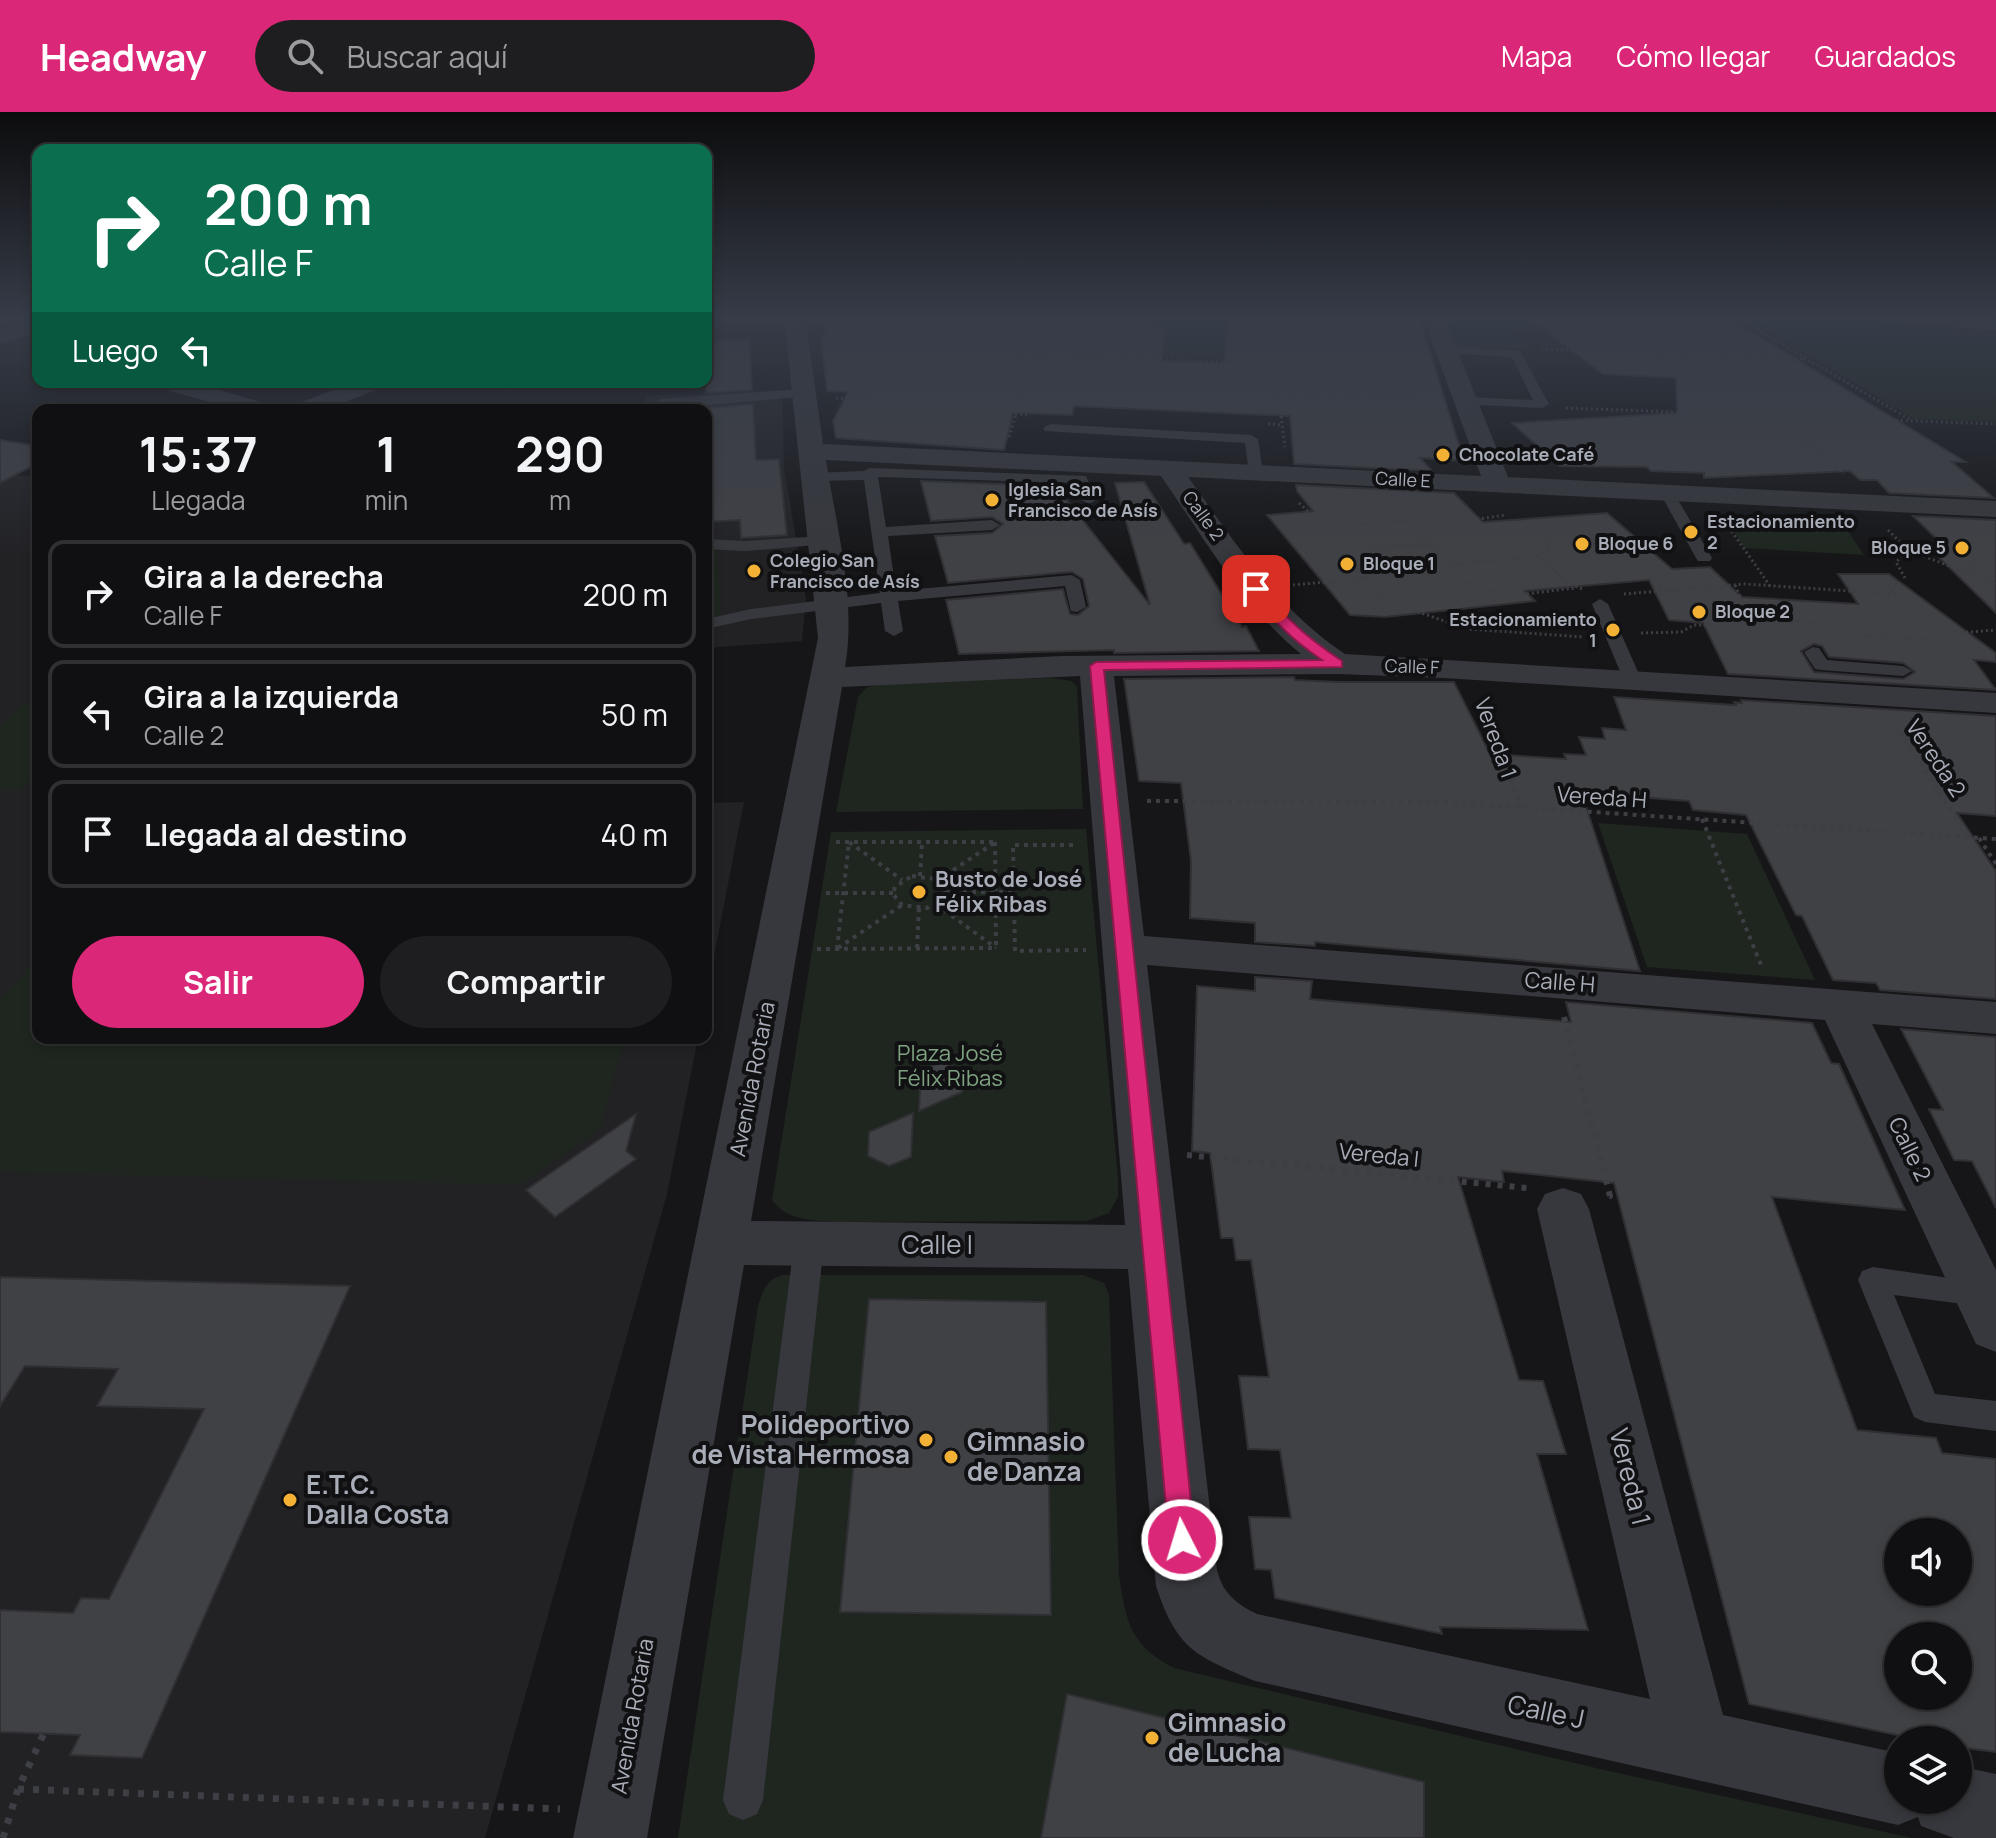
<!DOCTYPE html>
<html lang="es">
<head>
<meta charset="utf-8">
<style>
	body { margin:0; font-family:Manrope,sans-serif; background:#1e1e20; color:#f1f3f6; height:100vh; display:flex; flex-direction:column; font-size:30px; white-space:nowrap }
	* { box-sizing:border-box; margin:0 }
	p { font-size:26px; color:#9c9d9f }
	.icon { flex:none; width:44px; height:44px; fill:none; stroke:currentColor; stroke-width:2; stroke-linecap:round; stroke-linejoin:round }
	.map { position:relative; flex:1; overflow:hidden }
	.sheet { position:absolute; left:32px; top:292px; width:680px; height:640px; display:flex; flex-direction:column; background:#101012; border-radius:16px; box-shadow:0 4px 12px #0003,0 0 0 2px #303032 }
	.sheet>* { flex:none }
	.hud { position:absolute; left:32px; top:32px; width:680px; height:244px; border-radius:16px; box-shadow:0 4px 12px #0003,0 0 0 2px #303032; background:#0b6e4f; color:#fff; overflow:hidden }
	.buttons { position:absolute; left:1884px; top:1406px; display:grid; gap:16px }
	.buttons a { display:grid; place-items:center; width:88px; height:88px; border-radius:50%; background:#101012; box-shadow:0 4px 12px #0003,0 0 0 2px #303032; font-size:40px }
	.pin { position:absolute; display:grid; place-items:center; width:68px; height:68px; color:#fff; margin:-34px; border-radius:16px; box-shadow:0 4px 12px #0006 }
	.me { position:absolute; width:88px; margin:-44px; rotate:355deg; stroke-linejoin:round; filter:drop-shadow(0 0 6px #0008) }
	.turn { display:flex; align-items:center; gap:28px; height:168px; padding:0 40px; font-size:36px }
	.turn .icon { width:104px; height:104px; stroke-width:2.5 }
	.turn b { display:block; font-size:56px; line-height:68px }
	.then { display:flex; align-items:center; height:76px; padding:0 40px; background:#0003; gap:16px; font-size:30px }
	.eta { display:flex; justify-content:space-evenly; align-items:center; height:136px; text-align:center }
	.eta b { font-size:48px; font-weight:700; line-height:56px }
	.cta { display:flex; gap:16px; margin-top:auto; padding:16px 40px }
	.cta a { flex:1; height:92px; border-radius:48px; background:#db2777; color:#fff; font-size:32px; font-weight:700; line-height:92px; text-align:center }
	.cta a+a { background:#1e1e20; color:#f1f3f6 }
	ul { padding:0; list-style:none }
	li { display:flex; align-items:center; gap:24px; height:108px; margin:0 16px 12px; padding:0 24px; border:4px solid #303032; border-radius:16px }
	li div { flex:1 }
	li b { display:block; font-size:30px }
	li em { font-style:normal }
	header { display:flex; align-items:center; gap:48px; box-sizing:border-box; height:112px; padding:0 40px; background:#db2777; color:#fff }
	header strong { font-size:38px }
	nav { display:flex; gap:44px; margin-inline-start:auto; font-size:28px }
	.search { width:560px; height:72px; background:#1e1e20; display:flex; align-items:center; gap:20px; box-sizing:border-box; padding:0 28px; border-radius:44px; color:#9c9d9f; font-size:30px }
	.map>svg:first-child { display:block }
</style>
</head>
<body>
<header>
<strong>Headway</strong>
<div class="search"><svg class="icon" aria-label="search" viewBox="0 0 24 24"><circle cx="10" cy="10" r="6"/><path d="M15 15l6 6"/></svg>Buscar aquí</div>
<nav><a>Mapa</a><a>Cómo llegar</a><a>Guardados</a></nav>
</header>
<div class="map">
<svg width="1996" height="1726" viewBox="0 0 1996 1726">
	<rect width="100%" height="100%" fill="#161618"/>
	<g fill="#222225">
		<polygon points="782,278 784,355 806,487 802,529 706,536 706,298 646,298 645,284"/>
		<polygon points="0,362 38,365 38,926 698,926 667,1082 485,1726 0,1726"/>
		<polygon points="744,690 706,885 706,691"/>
	</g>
	<g fill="#1e261f">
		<polygon points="1056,205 1255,205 1259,249 1045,241"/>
		<polygon points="1445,205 1521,205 1535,217 1512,218 1529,237 1523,238 1456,235"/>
		<polygon points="1745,205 1875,205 1883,214 1996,222 1996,310 1914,307"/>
		<polygon points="1726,405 1843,412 1864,443 1744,436"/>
		<polygon points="717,435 721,504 706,506 706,436"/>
		<polygon points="1054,566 1071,569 1077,575 1083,697 836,700 858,585 866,576 880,571"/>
		<polygon points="23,593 38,594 38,660 20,678 0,678 0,614"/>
		<polygon points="1598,711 1747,722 1815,868 1647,855"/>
		<path d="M1086,717l32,350v18l-9,16 -22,8 -249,1c-24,-2 -51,-1 -66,-22l59,-368z"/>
		<polygon points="38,845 38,926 625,926 600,1017 521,1073 0,1060 0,887"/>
		<path d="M783,1163h300l21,8 5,12 10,280c7,47 11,70 55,93l426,101 312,69h-1234l80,-532c5,-15 8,-27 25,-31z"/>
	</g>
	<g fill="#404145" stroke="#303034" stroke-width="2" fill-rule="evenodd">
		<polygon points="826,205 1152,205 1151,213 1166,214 1161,249 1224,251 1229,205 1419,205 1464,349 1420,346 1432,359 1294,352 1290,304 1074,294 1072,303 1013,301 1004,338 836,326 833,309 848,280 827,279 821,224 825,223"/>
		<polygon points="1528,205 1726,205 1966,350 1952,350 1994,386 1889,381 1877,368 1860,368 1850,359 1704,366 1704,361 1651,359 1647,355 1560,354 1512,311 1677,301 1676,266 1603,262"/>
		<polygon points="749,227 752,278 706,281 706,230"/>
		<polygon points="753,292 756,348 779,347 787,423 741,426 740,408 706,410 706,296"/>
		<polygon points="0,328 38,334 38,351 0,371"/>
		<polygon points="921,369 1051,374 1058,377 1150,493 1115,371 1144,370 1184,432 1190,431 1242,515 1246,514 1259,539 1114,541 1114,538 959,542 946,488 1063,477 1070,502 1078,503 1089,494 1083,467 1072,460 948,471 935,424 992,421 1003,412 992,405 931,409"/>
		<path d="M1296,373l158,8 29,29 124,-9 65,56 38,-2 32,30 116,7 -20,-30h51l107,79v9l-22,-2 22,30 -268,-16 -25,-51 -34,-3 -20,-40 -124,11 10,10 -150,16 -35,-2 -83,-100 46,-4 -16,-20zM1814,532l8,2 7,11 74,6 12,9 -12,7 -89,-7 -13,-21z"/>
		<polygon points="1913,404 1996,408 1996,501 1924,431 1942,432"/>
		<polygon points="1294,565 1295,568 1338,570 1454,570 1490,642 1566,647 1564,642 1586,643 1579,625 1605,627 1602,616 1626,618 1614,585 1736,593 1734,590 1742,591 1741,588 1996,604 1996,704 1957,701 1996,759 1996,887 1880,878 1876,871 1833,868 1802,804 1796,803 1746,703 1693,698 1689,689 1598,682 1600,687 1583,685 1640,859 1315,830 1315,834 1255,830 1255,811 1190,806 1191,749 1181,671 1139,669 1124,567"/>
		<path d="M1255,865l57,4 -2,18 261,23 -5,-20 246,21 19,40 8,1 66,146 -133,-13 85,233 79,8 6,15 54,6v293l-38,-5v-7h-37l-172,-36 -135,-521 -112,-12 2,11 -46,-5 61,203 24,1 23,73h-29l51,176 -148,-3 2,7 -167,-36 -4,-28 -16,-1 -6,-52 42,1 -11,-68 -32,-1 -9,-73 30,1 -18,-117h-15l-3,-22h-12l-11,-85 -18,-2 5,-165 58,5zM1898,1420h60v60h-60zM1898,1524h60v60h-60z"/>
		<polygon points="1901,917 1996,925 1996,1096 1972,1049 1954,1048 1929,997 1943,998"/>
		<polygon points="942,950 962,958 962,980 919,999 921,958"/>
		<polygon points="913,1001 911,1045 889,1054 868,1044 869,1020"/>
		<polygon points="636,1002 626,1039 636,1047 555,1105 526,1078"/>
		<polygon points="0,1165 350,1174 142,1646 70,1643 80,1623 0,1620 0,1498 73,1501 81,1486 109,1487 204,1297 97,1294 118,1257 25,1254 0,1294"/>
		<polygon points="869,1187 1046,1190 1051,1503 840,1500"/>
		<polygon points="1067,1582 1424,1670 1424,1726 1041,1726"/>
	</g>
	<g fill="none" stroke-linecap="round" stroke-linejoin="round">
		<g stroke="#3d3f44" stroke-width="3" stroke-dasharray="2 3" stroke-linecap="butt">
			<polyline points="1268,205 1285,335"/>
			<polyline points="1735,205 1911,308"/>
			<polyline points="1271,223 1410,228"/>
			<polyline points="826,234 1275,252"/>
			<polyline points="1541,237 1806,247"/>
			<polyline points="1279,281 1433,288"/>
			<polyline points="836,286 1017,293"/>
			<polyline points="1566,296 1996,312"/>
			<polyline points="1015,302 1030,303"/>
			<polyline points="1780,305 1844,362"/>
			<polyline points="1268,312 1283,313"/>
			<polyline points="1009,325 1046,205"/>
			<polyline points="1299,391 1311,402"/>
			<polyline points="1391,395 1465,470 1496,480"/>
			<polyline points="1332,408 1346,414 1404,409"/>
			<polyline points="1472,408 1506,403"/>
			<polyline points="1726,411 1770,474"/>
			<polyline points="1888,418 1908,438 1996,472"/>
			<polyline points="1419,424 1454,421 1464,417"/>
			<polyline points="1991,441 1996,441"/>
			<polyline points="1538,444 1548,437 1549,422 1555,418"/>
			<polyline points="1366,446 1365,440 1370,436 1425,432"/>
			<polyline points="1355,453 1388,491"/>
			<polyline points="1447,453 1538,444 1568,471 1582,477"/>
			<polyline points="1630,458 1645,462 1666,478"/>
			<polyline points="1975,461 1967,450 1979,447"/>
			<polyline points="1905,466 1896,450 1908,439"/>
			<polyline points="1293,473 1367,466"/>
			<polyline points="1624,482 1745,472 1895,482 1890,474 1897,474 1895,471"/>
			<polyline points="1517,483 1575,476"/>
			<polyline points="1413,498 1467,517 1584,525"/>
			<polyline points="1748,502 1829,513"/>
			<polyline points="1728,507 1748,502 1735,473"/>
			<polyline points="1641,521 1681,520 1694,513 1712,513"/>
			<polyline points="1956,521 1996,518"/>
			<polyline points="1850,523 1940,528"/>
			<polyline points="1481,587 1486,602"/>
		</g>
		<g stroke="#3d3f44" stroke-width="4" stroke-dasharray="4 5" stroke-linecap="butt">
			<polyline points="1486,600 1521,695"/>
			<polyline points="1895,613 1969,725"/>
			<polyline points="1147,689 1443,690 1996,727"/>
			<polyline points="1702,707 1761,853"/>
			<polyline points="1979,726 1996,752"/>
			<polyline points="836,730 995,730"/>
			<polyline points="995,730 996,836"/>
			<polyline points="1073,733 1013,733 1015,839 1086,838"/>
			<polygon points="912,764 935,767 945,778 944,785 927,796 902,793 893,782 895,775"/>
			<polyline points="920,764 922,730"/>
			<polyline points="938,768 994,731"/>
			<polyline points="945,780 1014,780"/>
			<polyline points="826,781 893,781"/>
			<polyline points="937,793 996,836"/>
			<polyline points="838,836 902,793"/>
			<polyline points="917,836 919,796"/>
			<polyline points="817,837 996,836"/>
			<polyline points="837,837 849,730 902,768"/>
		</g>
		<g stroke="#3d3f44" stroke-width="6" stroke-dasharray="5 7" stroke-linecap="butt">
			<polyline points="1564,905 1610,1084 1605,1083"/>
			<polyline points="1187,1043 1527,1076"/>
		</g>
		<g stroke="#3d3f44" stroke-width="7" stroke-dasharray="6 9" stroke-linecap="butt">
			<polyline points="18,1677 560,1697"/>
			<polyline points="3,1726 18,1677 44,1621"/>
		</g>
		<g fill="#37383d" fill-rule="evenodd">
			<polygon points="1884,205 1996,210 1996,218 1889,210"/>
			<polygon points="1445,234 1520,239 1549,292 1542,296 1459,292 1459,286 1464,285 1533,288 1512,245 1441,241 1441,235"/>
			<polygon points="803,277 809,281 808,284 654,298 654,291 661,287"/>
			<polygon points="1050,312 1251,323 1258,327 1263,361 1256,365 1249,361 1245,331 1045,319 1043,316"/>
			<polygon points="870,356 1086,364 1096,388 1089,392 1082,388 1075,371 878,365 886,415 992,408 1000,413 992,418 888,424 896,479 1072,463 1080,468 1086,495 1077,500 1071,499 1065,474 898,489 903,519 894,524 885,519 881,491 751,507 706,517 706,507 751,497 880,481 864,368 813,369 806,365 813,361 864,359"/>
			<polygon points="1667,377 1674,381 1712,446 1710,449 1698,449 1696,446 1660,381"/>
			<polygon points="822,424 830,429 828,432 746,439 706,437 706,427 746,429"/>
			<polygon points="1600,487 1608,492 1642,569 1640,573 1626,573 1624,569 1592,492"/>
			<polygon points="1813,535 1819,536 1827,548 1903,554 1912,559 1903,564 1821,558 1815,557 1804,540"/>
			<polygon points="809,1120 819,1123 824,1132 763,1688 757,1702 743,1708 729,1702 723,1688 794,1132 799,1123"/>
			<polygon points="1873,1155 1990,1172 1994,1181 1990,1190 1979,1194 1894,1183 1935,1282 1996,1289 1996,1319 1925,1310 1914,1305 1858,1168 1862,1159"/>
		</g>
		<g fill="#37383d" fill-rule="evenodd">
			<path d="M784,205h21l18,127 658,32 -58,-159h21l64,160 488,24v16l-808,-40c47,65 89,132 157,177l651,39v20l-552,-35 -107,-4 -223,2 30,260 852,66v32l-124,-10 124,246v82l-20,-8 -151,-324 -678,-55 70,605c5,22 19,34 40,44l393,85 -113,-490 8,-15 18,-6 18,6 8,15 134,506 175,38v47h60v-34l38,8v64h-42l-33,-12 -3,-9 -20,8 -643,-144c-59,-25 -78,-31 -99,-95l-28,-317 -384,-4 -97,573h-74l245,-1200zM826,348l335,16c43,62 81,130 140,178l-239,2 -217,11c12,-67 -9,-141 -19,-207zM1080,564l45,549 -374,-4 91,-534z"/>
			<polygon points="38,207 38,220 0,232 0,218"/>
			<polygon points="153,270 191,270 272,293 275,298 237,298 157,275"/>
			<polygon points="354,270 387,270 383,275 325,298 291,298 294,293"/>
		</g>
	</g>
	<linearGradient id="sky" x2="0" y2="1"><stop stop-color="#0c0c0d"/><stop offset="0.46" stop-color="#363c48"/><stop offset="1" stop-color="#363c48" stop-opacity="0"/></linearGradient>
	<rect width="1996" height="447" fill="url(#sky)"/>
	<path fill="#db2777" stroke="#8e194d" stroke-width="2" d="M1252,474h9c23,32 48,53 81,75v6l-238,3 91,870 -4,9 -9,4 -9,-4 -4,-9 -79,-874 6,-4 226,-2c-30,-20 -51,-41 -72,-71z"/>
	<g fill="#f2b134" stroke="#111113" stroke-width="3">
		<circle cx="1443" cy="343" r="8"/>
		<circle cx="992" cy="388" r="8"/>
		<circle cx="1691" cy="420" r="8"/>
		<circle cx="1582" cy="432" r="8"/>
		<circle cx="1962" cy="436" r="8"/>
		<circle cx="1347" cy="452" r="8"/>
		<circle cx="754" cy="459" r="8"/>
		<circle cx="1699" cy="500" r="8"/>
		<circle cx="1613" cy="518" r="8"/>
		<circle cx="919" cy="780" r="8"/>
		<circle cx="926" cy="1328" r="8"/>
		<circle cx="951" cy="1345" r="8"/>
		<circle cx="290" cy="1388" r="8"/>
		<circle cx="1152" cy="1626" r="8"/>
	</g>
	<g text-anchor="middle" stroke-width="8" stroke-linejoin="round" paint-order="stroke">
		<g font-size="18" font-weight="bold" fill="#a8adb8" stroke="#111113" text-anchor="start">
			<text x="1459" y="349">Chocolate Café</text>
			<text x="1008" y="384">Iglesia San<tspan x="1008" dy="21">Francisco de Asís</tspan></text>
			<text x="1707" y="416">Estacionamiento<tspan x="1707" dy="21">2</tspan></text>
			<text x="1598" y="438">Bloque 6</text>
			<text x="1946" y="442" text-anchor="end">Bloque 5</text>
			<text x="770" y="455">Colegio San<tspan x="770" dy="21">Francisco de Asís</tspan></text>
			<text x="1363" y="458">Bloque 1</text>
			<text x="1715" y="506">Bloque 2</text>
			<text x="1597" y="514" text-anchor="end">Estacionamiento<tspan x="1597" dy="21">1</tspan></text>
		</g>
		<g font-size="18" fill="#a8adb8" stroke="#111113">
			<text transform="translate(1403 368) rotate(3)" y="6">Calle E</text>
			<text transform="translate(1203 404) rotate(54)" y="6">Calle 2</text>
			<text transform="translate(1412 555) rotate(2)" y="6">Calle F</text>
		</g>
		<g font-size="22" fill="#a8adb8" stroke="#111113">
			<text transform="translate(1496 626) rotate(70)" y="8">Vereda 1</text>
			<text transform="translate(1936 646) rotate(56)" y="8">Vereda 2</text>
			<text transform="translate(1602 685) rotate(4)" y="8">Vereda H</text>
			<text transform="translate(1560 870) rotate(4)" y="8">Calle H</text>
			<text transform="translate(752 967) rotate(-79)" y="8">Avenida Rotaria</text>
			<text transform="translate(1910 1037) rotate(64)" y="8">Calle 2</text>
			<text transform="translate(1379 1043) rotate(6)" y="8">Vereda I</text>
			<text transform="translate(632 1604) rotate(-80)" y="8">Avenida Rotaria</text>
		</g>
		<g font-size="22" font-weight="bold" fill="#a8adb8" stroke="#111113" text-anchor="start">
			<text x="935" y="775">Busto de José<tspan x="935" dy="25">Félix Ribas</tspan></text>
		</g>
		<g font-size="22" fill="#7fa381" stroke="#111113">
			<text x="950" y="949">Plaza José<tspan x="950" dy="25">Félix Ribas</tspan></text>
		</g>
		<g font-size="26" fill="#a8adb8" stroke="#111113">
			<text x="937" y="1142">Calle I</text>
			<text transform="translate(1630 1365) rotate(76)" y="9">Vereda 1</text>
			<text transform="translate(1546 1600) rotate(12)" y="9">Calle J</text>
		</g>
		<g font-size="26" font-weight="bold" fill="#a8adb8" stroke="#111113" text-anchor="start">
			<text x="910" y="1322" text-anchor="end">Polideportivo<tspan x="910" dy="30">de Vista Hermosa</tspan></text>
			<text x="967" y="1339">Gimnasio<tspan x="967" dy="30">de Danza</tspan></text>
			<text x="306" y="1382">E.T.C.<tspan x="306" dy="30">Dalla Costa</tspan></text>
			<text x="1168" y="1620">Gimnasio<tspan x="1168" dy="30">de Lucha</tspan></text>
		</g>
	</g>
</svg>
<div class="buttons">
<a><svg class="icon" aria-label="sound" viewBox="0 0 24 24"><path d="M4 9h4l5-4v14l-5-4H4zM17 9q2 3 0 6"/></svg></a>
<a><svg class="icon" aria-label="search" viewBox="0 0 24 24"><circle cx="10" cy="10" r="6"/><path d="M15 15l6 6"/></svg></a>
<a><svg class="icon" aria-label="layers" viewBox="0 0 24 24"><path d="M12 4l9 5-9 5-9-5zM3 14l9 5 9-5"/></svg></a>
</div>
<div class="pin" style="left:1256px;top:477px;background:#d93025"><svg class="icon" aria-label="arrive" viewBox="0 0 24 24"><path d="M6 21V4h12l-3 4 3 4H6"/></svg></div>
<svg class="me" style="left:1182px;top:1428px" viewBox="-20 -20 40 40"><circle r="17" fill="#db2777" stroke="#fff" stroke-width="3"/><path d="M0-11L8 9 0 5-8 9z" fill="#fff"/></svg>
<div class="hud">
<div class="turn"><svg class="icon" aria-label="right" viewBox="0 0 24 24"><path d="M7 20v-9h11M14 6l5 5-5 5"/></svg><div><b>200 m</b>Calle F</div></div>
<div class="then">Luego<svg class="icon" aria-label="left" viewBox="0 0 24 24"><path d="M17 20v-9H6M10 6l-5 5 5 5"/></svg></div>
</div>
<section class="sheet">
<div class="eta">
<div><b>15:37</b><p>Llegada</p></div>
<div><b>1</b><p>min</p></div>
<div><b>290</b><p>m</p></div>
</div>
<ul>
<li><svg class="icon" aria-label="right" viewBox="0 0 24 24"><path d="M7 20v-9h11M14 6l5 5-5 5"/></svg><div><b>Gira a la derecha</b><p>Calle F</p></div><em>200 m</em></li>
<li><svg class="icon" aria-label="left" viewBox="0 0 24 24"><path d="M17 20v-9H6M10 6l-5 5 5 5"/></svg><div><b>Gira a la izquierda</b><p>Calle 2</p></div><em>50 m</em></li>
<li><svg class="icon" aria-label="arrive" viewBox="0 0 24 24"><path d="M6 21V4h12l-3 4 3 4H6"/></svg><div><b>Llegada al destino</b></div><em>40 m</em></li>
</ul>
<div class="cta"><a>Salir</a><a>Compartir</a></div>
</section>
</div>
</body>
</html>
